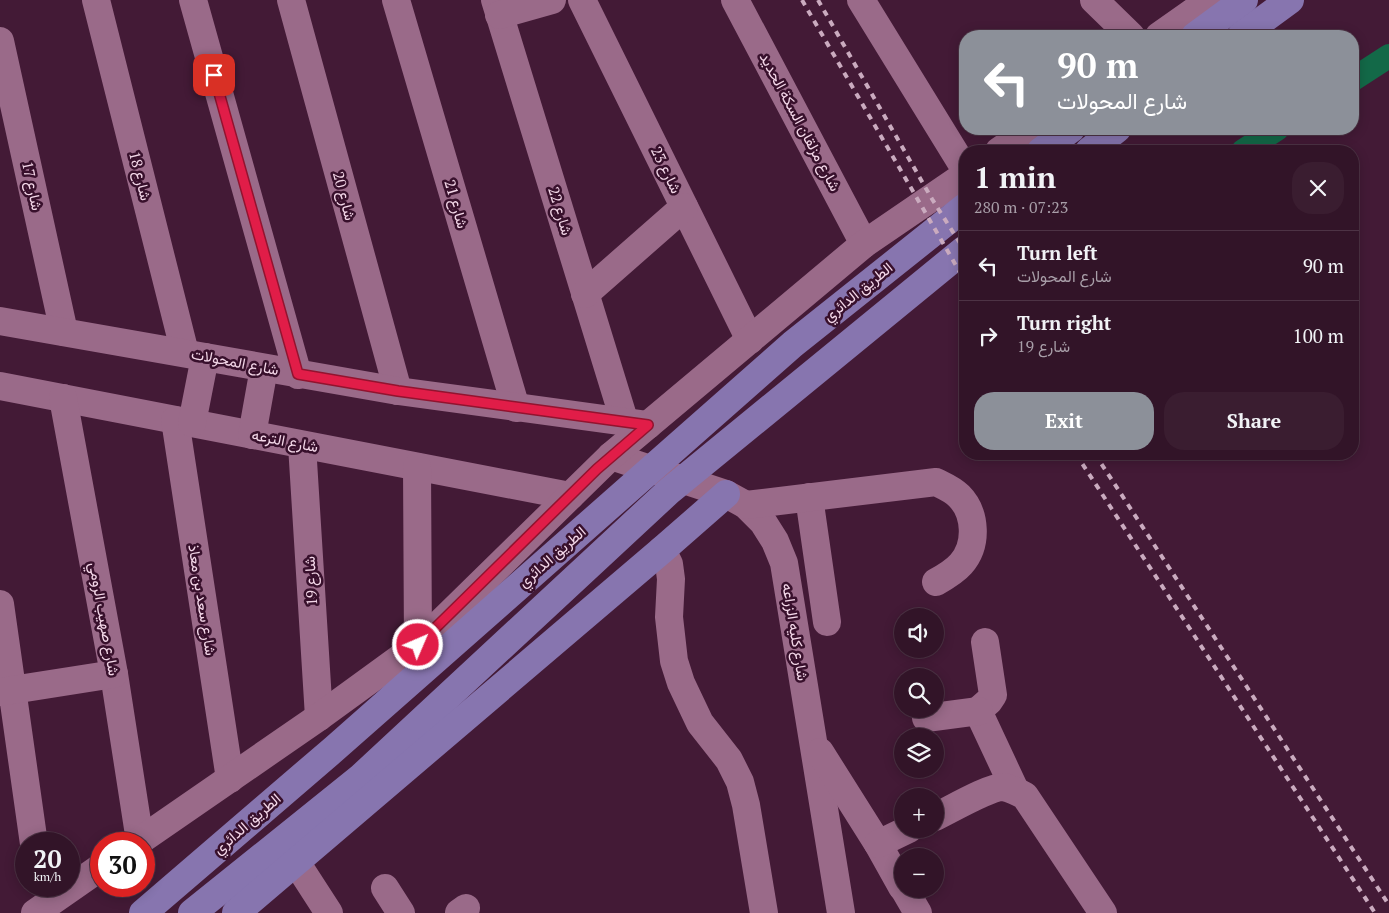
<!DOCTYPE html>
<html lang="en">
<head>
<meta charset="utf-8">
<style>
	body { margin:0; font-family:"PT Serif",Vazirmatn,serif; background:#3a1d30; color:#f1f3f6; height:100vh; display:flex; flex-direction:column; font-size:19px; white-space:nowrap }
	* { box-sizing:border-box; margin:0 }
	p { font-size:16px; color:#a89ea8 }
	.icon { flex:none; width:28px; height:28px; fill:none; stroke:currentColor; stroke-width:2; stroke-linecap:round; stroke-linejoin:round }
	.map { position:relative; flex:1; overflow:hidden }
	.sheet { position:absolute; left:959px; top:145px; width:400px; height:315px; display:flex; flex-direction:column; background:#321428; border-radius:20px; box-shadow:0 2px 12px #0003,0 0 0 1px #4d3345 }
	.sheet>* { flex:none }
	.hud { position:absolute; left:959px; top:30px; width:400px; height:105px; border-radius:20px; box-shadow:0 2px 12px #0003,0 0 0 1px #4d3345; background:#8c9099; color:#fff; overflow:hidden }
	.controls { position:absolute; left:894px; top:608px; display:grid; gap:10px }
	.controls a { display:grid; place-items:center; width:50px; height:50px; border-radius:50%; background:#321428; box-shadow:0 2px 12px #0003,0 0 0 1px #4d3345; font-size:25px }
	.speed { position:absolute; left:15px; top:832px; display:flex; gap:10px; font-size:25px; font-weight:700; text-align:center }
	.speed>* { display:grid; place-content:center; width:65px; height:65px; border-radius:50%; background:#321428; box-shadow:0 2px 12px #0003,0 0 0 1px #4d3345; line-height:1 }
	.speed small { font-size:12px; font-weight:400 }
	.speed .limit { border:8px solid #d22; background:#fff; color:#111 }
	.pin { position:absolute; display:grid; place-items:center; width:42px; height:42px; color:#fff; margin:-21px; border-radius:10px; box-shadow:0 2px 8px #0006 }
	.me { position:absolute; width:55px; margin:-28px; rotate:45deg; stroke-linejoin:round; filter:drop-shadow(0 0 4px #0008) }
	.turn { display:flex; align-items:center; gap:18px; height:105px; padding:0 15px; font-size:22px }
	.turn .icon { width:65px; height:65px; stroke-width:2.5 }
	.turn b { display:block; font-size:35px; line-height:42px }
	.round { display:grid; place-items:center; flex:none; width:52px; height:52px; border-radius:20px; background:#3a1d30 }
	.head { display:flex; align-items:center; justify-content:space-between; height:85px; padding:0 15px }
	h1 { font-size:30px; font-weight:600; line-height:38px }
	.action { display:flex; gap:10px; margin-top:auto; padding:10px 15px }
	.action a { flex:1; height:58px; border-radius:20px; background:#8c9099; color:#fff; font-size:20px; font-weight:600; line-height:58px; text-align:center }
	.action a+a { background:#3a1d30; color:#f1f3f6 }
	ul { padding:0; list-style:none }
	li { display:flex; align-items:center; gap:15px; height:70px; padding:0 15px; border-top:1px solid #4d3345 }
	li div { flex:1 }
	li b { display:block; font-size:19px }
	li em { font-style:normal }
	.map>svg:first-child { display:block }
</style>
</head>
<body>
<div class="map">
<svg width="1389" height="913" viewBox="0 0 1389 913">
	<rect width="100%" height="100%" fill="#431a36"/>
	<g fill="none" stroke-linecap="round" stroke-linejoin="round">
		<g stroke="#136948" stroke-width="24">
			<polyline points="1352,80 1389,56"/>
			<polyline points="1243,151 1277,129"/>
		</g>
		<g stroke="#9a6a89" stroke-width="28">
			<polyline points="96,0 185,353"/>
			<polyline points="193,0 298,375"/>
			<polyline points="291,0 398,391"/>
			<polyline points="396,0 516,408"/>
			<polyline points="495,0 625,423"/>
			<polyline points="582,0 750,340"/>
			<polyline points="735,0 864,244"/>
			<polyline points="861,0 965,169"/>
			<polyline points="1094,0 1131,36"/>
			<polyline points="499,15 552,0"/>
			<polyline points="1159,36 1210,0"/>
			<polyline points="0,41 64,332"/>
			<polyline points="999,151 1031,129"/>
			<polyline points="585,294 684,207"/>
			<polyline points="0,321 398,391 648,425"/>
			<polyline points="0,386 570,496"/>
			<polyline points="63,398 114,674 140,841"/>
			<polyline points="175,420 230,779"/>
			<polyline points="192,423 205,357"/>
			<polyline points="252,435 264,368"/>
			<polyline points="302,445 319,717"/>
			<polyline points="611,456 726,494 746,505 763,522 775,541 784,563 841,913"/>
			<polyline points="417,467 418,645"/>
			<polyline points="809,497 827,622"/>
			<path d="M746,505l190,-23c8,4 16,7 23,14 17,17 19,49 2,68 -7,8 -16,13 -25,18"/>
			<polyline points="662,550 669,564 671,579 669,617 674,661 681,683 700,723 729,760 740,782 746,805 764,913"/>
			<polyline points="0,604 34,844"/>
			<polyline points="985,642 993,695 989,701 980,709 979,713 1015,790"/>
			<polyline points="0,692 114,674"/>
			<polyline points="926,718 979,711"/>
			<polyline points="820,752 878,844 902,887"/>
			<path d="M935,817c15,-7 54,-30 68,-30 8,1 15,5 22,9l78,117"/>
			<polyline points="135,844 319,717 418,645 611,456 864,244 965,175"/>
			<polyline points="878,844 909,829"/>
			<polyline points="296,862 329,913"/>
			<polyline points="385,888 401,913"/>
			<polyline points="904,889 918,913"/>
			<polyline points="35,913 101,867"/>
			<polyline points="459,913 466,908"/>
		</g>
		<g stroke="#8775af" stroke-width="28">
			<polyline points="1195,36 1244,0"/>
			<polyline points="1241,36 1290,0"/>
			<polyline points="1041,151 1071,129"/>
			<polyline points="1089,151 1117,129"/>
			<polyline points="143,913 334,749 793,344 965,207"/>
			<polyline points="192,913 360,778 668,492 965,249"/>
			<polyline points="236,913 662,550 726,494"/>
		</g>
		<g stroke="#caabbf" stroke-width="4" stroke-dasharray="6 6" stroke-linecap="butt">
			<polyline points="802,0 965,281"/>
			<polyline points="818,0 932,199 965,251"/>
			<polyline points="1076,454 1375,913"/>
			<polyline points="1095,454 1389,905"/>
		</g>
	</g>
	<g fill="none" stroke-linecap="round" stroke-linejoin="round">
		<g stroke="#92132f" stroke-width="12">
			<polyline id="route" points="214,75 298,374 398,391 648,425 597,469 418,645"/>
		</g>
		<use href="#route" stroke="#e11d48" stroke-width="9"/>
	</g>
	<g text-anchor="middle" stroke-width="5" stroke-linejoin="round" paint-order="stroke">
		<g font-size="15" fill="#f4d8e9" stroke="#38102c">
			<text transform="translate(800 122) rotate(62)" y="5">شارع مزلقان السكة الحديد</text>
			<text transform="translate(666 170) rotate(64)" y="5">شارع 23</text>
			<text transform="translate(140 176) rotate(76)" y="5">شارع 18</text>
			<text transform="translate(32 186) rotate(78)" y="5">شارع 17</text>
			<text transform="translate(344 196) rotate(75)" y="5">شارع 20</text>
			<text transform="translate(456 204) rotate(74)" y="5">شارع 21</text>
			<text transform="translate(560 211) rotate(73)" y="5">شارع 22</text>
			<text transform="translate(858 292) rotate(-39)" y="5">الطريق الدائري</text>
			<text transform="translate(235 362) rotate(11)" y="5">شارع المحولات</text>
			<text transform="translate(285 441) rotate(11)" y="5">شارع الترعه</text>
			<text transform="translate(552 557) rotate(-41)" y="5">الطريق الدائري</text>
			<text transform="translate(311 581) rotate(-93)" y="5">شارع 19</text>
			<text transform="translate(202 600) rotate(81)" y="5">شارع سعد بن معاذ</text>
			<text transform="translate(104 619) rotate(80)" y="5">شارع صهيب الرومي</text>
			<text transform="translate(795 632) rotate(81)" y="5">شارع كليه الزراعه</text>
			<text transform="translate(247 824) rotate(-41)" y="5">الطريق الدائري</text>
		</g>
	</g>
</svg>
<div class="controls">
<a><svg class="icon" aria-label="sound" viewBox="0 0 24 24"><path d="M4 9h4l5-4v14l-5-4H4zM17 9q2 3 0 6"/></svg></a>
<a><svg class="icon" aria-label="search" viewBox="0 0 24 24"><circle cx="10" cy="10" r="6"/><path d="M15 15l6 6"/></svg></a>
<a><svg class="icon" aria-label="layers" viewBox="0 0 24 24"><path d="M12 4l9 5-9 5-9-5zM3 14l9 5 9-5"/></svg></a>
<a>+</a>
<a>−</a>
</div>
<div class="speed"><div>20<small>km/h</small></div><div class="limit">30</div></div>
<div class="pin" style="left:214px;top:75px;background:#d93025"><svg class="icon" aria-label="arrive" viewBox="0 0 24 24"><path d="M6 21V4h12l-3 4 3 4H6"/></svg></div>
<svg class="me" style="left:418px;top:645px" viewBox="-20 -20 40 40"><circle r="17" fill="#e11d48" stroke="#fff" stroke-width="3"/><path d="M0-11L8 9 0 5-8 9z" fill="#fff"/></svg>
<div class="hud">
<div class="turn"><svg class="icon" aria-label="left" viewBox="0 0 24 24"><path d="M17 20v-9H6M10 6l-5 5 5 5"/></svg><div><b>90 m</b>شارع المحولات</div></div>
</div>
<section class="sheet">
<div class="head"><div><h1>1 min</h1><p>280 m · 07:23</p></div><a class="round"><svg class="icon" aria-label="close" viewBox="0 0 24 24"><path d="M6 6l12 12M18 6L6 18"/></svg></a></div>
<ul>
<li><svg class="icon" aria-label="left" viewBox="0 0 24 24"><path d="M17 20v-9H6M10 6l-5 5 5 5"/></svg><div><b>Turn left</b><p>شارع المحولات</p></div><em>90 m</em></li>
<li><svg class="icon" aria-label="right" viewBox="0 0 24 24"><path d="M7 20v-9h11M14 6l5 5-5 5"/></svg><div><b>Turn right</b><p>شارع 19</p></div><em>100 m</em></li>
</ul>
<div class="action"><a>Exit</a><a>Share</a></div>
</section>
</div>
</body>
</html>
